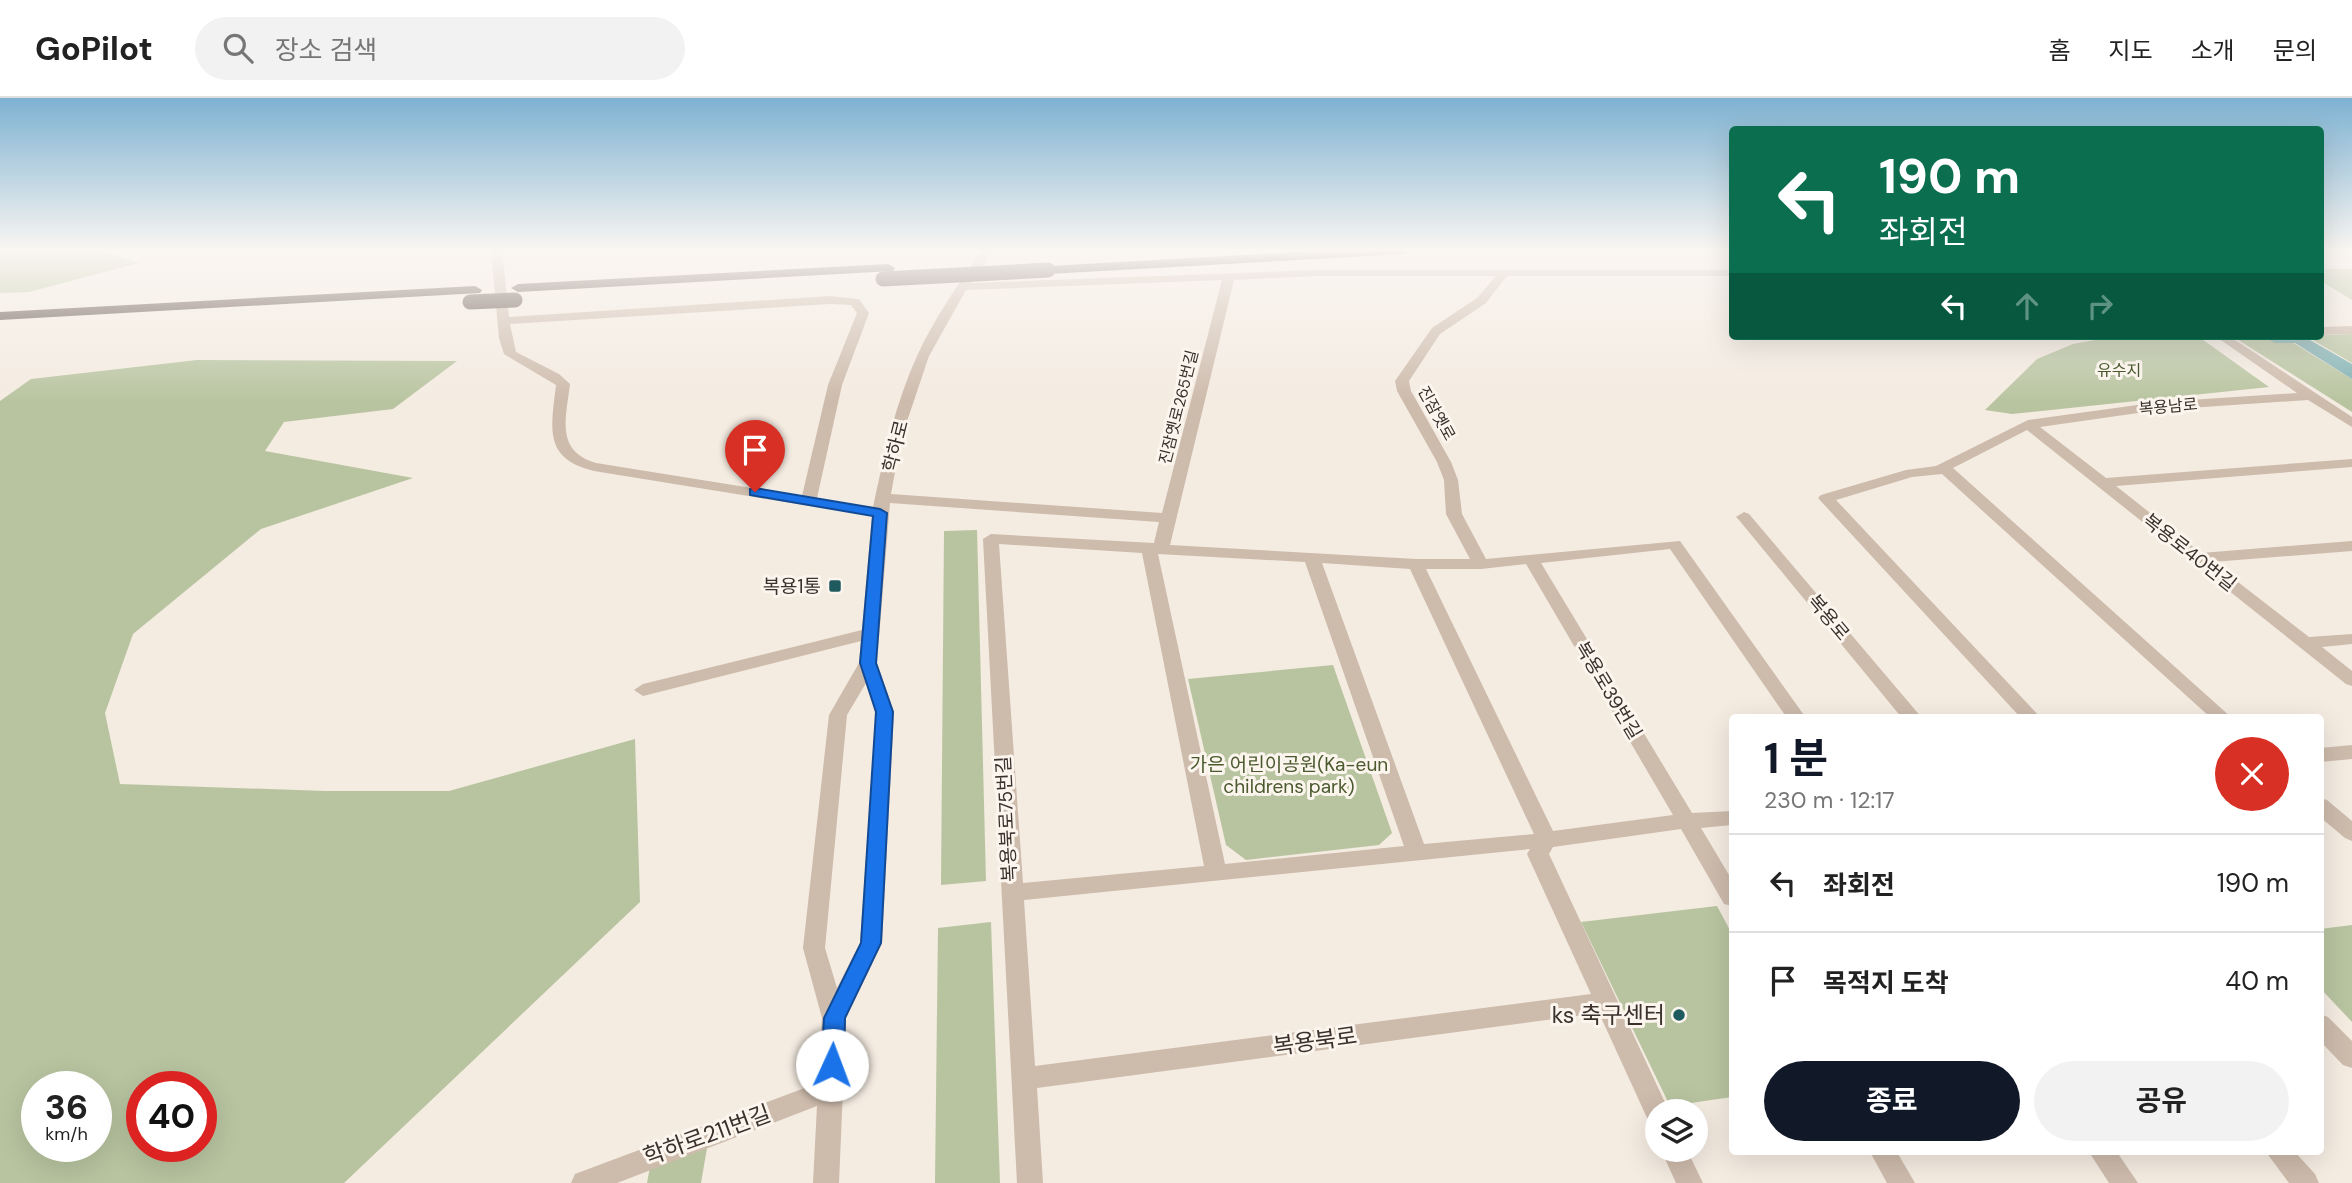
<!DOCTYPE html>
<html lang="ko">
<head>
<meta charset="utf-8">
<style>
	body { margin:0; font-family:"DM Sans","Noto Sans KR",sans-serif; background:#f2f2f2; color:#222; height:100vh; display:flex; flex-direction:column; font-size:26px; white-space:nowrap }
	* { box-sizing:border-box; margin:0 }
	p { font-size:23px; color:#767676 }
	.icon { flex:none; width:38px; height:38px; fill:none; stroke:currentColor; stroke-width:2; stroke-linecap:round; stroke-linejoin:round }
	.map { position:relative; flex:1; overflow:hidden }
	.side { position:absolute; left:1729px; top:616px; width:595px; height:441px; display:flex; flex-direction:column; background:#fff; border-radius:7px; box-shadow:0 7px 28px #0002 }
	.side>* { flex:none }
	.banner { position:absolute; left:1729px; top:28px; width:595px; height:214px; border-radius:7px; box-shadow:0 7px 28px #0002; background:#0b6e4f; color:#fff; overflow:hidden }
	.fabs { position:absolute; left:1645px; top:1001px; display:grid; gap:14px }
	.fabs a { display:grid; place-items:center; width:63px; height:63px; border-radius:50%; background:#fff; box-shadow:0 7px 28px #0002; font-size:35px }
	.speed { position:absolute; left:21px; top:973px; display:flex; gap:14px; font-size:35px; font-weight:700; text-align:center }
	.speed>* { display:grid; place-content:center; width:91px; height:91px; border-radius:50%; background:#fff; box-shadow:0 7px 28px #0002; line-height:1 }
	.speed small { font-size:18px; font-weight:400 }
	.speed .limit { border:10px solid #d22; background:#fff; color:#111 }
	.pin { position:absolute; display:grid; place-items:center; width:60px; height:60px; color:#fff; margin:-72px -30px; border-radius:50% 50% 50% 0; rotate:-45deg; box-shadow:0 0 7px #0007 }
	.pin .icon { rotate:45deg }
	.me { position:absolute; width:77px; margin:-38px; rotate:2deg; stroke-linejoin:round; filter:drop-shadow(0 0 5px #0008) }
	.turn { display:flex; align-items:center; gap:24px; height:147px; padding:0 35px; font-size:32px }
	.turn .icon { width:91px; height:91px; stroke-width:2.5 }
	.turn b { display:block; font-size:49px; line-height:60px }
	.lanes { display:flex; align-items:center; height:66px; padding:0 35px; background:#0003; justify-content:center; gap:35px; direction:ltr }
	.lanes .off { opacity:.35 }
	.round { display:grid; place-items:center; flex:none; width:74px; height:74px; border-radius:37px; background:#f2f2f2 }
	.head { display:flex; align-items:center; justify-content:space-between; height:119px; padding:0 35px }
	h1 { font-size:42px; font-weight:700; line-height:52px; color:#111827 }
	.button { display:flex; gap:14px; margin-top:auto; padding:14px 35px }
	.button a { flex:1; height:80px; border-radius:42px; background:#111827; color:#fff; font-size:28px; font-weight:700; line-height:80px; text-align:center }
	.button a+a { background:#f2f2f2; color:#222 }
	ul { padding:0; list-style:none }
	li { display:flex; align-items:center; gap:21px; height:98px; padding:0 35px; border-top:2px solid #e0e0e0 }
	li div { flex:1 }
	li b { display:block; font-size:26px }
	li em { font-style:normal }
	header { display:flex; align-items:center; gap:42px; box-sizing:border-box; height:98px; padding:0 35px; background:#fff; border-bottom:2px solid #e0e0e0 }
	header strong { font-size:33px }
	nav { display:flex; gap:38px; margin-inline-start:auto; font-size:24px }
	.search { width:490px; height:63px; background:#f2f2f2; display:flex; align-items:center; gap:18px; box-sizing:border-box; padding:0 24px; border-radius:38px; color:#767676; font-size:26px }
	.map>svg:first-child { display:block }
</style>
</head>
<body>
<header>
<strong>GoPilot</strong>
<div class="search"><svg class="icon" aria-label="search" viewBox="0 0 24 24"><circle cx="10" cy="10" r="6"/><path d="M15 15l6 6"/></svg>장소 검색</div>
<nav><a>홈</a><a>지도</a><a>소개</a><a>문의</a></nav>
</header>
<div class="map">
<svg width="2352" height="1085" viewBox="0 0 2352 1085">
	<rect width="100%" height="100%" fill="#f4ebe1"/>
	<g fill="#b8c4a0" fill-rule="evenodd">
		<polygon points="0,152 97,152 139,165 29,194 0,195"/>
		<polygon points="2320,171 2352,171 2352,202 2321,183"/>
		<polygon points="2352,236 2352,265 2306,238"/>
		<polygon points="2117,238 2199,239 2269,289 2012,316 1985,312 2037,261 2073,246"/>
		<polygon points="2232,238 2282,238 2352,281 2352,314"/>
		<path d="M197,262l260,1 -64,48 -109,13 -19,29 148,27 -152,51 -128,105 -28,79 15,71 205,7h124l186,-52 5,163 -296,281h-344v-782l31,-22zM37,989h59v59h-59zM142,989h59v59h-59z"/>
		<polygon points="977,432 986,783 941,787 944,433"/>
		<polygon points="1333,567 1392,735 1379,747 1246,762 1226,747 1188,581"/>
		<polygon points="1717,808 1732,836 1732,999 1670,1008 1581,824"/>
		<polygon points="991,824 1000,1085 935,1085 938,830"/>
		<polygon points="2352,827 2352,924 2321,891 2320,831"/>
		<polygon points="707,1050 701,1085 647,1085 652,1058"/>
	</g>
	<polygon fill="#7fb0b2" points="2303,238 2352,266 2352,281 2295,245 2275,245 2264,239"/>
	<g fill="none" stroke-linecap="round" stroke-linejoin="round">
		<g fill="#cdbbac" fill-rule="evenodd">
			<path d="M491,152h11l7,67 321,-21 29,3 10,14 -27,72 -25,113 56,9c11,-51 22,-103 44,-151 17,-37 42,-73 65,-106h12l-23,33 344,-13h417v6h-225l-21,27 -46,31 -31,47 2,10 40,71 7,18 4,34 24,45 194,-18 126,177h-19l-117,-169 -129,14 151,250 40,-2v14l-31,3 31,52v26l-8,-2 -43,-75 -128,18 -4,7 120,257h-12v12l-9,-3 -49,-107 -562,75 6,95h-26l-34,-644 8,-5 163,9 5,-21 -269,-19 -13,160 17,49 -12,231 -36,75 -7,165h-26l4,-77 -200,77h-46l4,-9 243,-91 4,-65 -19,-70 26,-233 30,-52 2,-22 -218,55 -9,-6 9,-6 219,-54 10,-114 -278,-45c-51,-12 -43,-43 -38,-86l-52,-31 -5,-16zM1315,178h181l-19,22 -45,30 -37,53 2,10 40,71 7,18 2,34 24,45h-54l-246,-14 64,-265zM1222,182l-60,233 -271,-19 10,-55 28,-83 37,-66zM830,206l21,1 6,8 -29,72 -26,111 -206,-33c-41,-12 -30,-45 -26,-79l-11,-10 -43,-22 -6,-28zM999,446l143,9 62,313 -181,17zM1158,456l147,8 99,284 -179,18zM1322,465l88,6 124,265 -110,10zM1526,466l147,251 -120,16 -127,-262h55zM866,585l10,29 -16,231 -23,45 -12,-40 22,-233zM1530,751l-3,5 64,140 -556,72 -11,-166z"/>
			<polygon points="2352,228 2352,236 2320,237 2320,229"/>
			<polygon points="2215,238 2229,238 2352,319 2352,329 2308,302 2159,312 2040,329 2106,380 2352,361 2352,369 2116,388 2201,455 2352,443 2352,453 2212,464 2309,539 2352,536 2352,546 2322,549 2352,573 2352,588 2346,586 2027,332 1953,370 2232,620 2211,620 1942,376 1912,379 1836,402 2041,620 2021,620 1818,400 1821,397 1906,372 1936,368 2028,322 2159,304 2297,295"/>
			<polygon points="1744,414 1749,416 1922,620 1902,620 1739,422 1736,419"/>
			<polygon points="2352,647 2352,661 2320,664 2320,650"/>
			<polygon points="2320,700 2327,702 2352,723 2352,743 2345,740 2320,719"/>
			<polygon points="2320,916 2328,919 2352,943 2352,970 2343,967 2320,943"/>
			<polygon points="1661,1052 1687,1052 1703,1085 1676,1085"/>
			<polygon points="1870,1054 1897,1054 1915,1085 1887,1085"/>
			<polygon points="2089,1054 2117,1054 2138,1085 2109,1085"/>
			<polygon points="2266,1054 2295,1054 2315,1076 2319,1085 2289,1085"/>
		</g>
		<g fill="#5c4a42" fill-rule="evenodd">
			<polygon points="1334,152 1411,152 1404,156 1048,176 1041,172 1048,168"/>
			<polygon points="888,166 895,170 893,173 518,194 511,190 518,186"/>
			<polygon points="475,188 482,192 480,195 0,222 0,214"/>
		</g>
		<g stroke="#5c4a42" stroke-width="15">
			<polyline points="883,181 1048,172"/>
			<polyline points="470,204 515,202"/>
		</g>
	</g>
	<linearGradient id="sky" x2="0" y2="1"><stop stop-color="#7eb2d2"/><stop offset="0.5" stop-color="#faf6f2"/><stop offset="1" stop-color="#faf6f2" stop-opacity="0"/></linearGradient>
	<rect width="2352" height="304" fill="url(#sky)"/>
	<polygon fill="#1a73e8" stroke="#114b97" stroke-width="2" points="755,390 880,411 887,415 876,565 893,614 881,845 845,920 844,967 840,974 832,977 825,974 821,967 824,920 861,845 876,614 860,565 873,418 750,397 750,391"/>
	<g fill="#1f5a5e" stroke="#fbf5ee" stroke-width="2.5">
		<rect x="828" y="481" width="14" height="14" rx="3.5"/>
		<circle cx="1679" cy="917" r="7"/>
	</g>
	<g text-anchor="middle" stroke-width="6" stroke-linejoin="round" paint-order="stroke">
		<g font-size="16" fill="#4a5a2e" stroke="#fbf5ee">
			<text x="2119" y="278">유수지</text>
		</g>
		<g font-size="16" fill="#3b302b" stroke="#fbf5ee">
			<text transform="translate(2168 308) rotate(-5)" y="6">복용남로</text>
			<text transform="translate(1178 309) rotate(-76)" y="6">진잠옛로265번길</text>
			<text transform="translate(1437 315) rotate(61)" y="6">진잠옛로</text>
		</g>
		<g font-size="19" fill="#3b302b" stroke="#fbf5ee">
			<text transform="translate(895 348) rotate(-76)" y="7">학하로</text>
			<text transform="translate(2190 454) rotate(38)" y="7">복용로40번길</text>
			<text transform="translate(1829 519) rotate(50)" y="7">복용로</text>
			<text transform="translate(1609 592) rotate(59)" y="7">복용로39번길</text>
			<text transform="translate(1006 721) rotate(-93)" y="7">복용북로75번길</text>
		</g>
		<g font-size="19" fill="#3b302b" stroke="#fbf5ee" text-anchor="end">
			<text x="821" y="495">복용1통</text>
		</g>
		<g font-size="19" fill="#4a5a2e" stroke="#fbf5ee">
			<text x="1289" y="673">가은 어린이공원(Ka-eun<tspan x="1289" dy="22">childrens park)</tspan></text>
		</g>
		<g font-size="23" fill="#3b302b" stroke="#fbf5ee" text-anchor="end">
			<text x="1665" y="925">ks 축구센터</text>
		</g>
		<g font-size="23" fill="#3b302b" stroke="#fbf5ee">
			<text transform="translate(1315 943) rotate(-8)" y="8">복용북로</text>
			<text transform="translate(707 1037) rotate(-20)" y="8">학하로211번길</text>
		</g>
	</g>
</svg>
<div class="fabs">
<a><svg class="icon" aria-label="layers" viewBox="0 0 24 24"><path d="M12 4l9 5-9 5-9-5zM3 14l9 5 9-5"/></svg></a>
</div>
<div class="speed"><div>36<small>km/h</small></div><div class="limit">40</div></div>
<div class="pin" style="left:755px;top:394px;background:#d93025"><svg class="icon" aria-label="arrive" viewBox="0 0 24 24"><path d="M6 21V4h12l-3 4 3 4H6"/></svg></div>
<svg class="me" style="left:832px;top:967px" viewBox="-20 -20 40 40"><circle r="19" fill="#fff"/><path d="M0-13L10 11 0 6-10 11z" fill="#1a73e8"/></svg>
<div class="banner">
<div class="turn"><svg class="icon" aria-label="left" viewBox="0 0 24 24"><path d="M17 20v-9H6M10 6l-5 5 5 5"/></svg><div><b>190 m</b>좌회전</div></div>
<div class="lanes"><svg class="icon" aria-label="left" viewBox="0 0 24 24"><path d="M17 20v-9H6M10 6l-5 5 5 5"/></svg><svg class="icon off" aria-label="ahead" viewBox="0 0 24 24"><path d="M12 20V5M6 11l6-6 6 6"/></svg><svg class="icon off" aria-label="right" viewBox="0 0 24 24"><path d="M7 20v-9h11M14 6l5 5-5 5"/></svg></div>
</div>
<section class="side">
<div class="head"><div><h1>1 분</h1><p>230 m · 12:17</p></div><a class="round" style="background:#d93025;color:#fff"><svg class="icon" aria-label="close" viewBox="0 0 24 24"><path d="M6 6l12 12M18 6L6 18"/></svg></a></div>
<ul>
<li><svg class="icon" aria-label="left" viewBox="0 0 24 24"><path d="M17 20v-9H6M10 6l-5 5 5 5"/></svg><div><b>좌회전</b></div><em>190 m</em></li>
<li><svg class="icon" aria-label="arrive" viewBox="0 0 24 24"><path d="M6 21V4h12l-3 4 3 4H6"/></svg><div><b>목적지 도착</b></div><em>40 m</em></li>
</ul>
<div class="button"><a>종료</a><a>공유</a></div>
</section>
</div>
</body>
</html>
